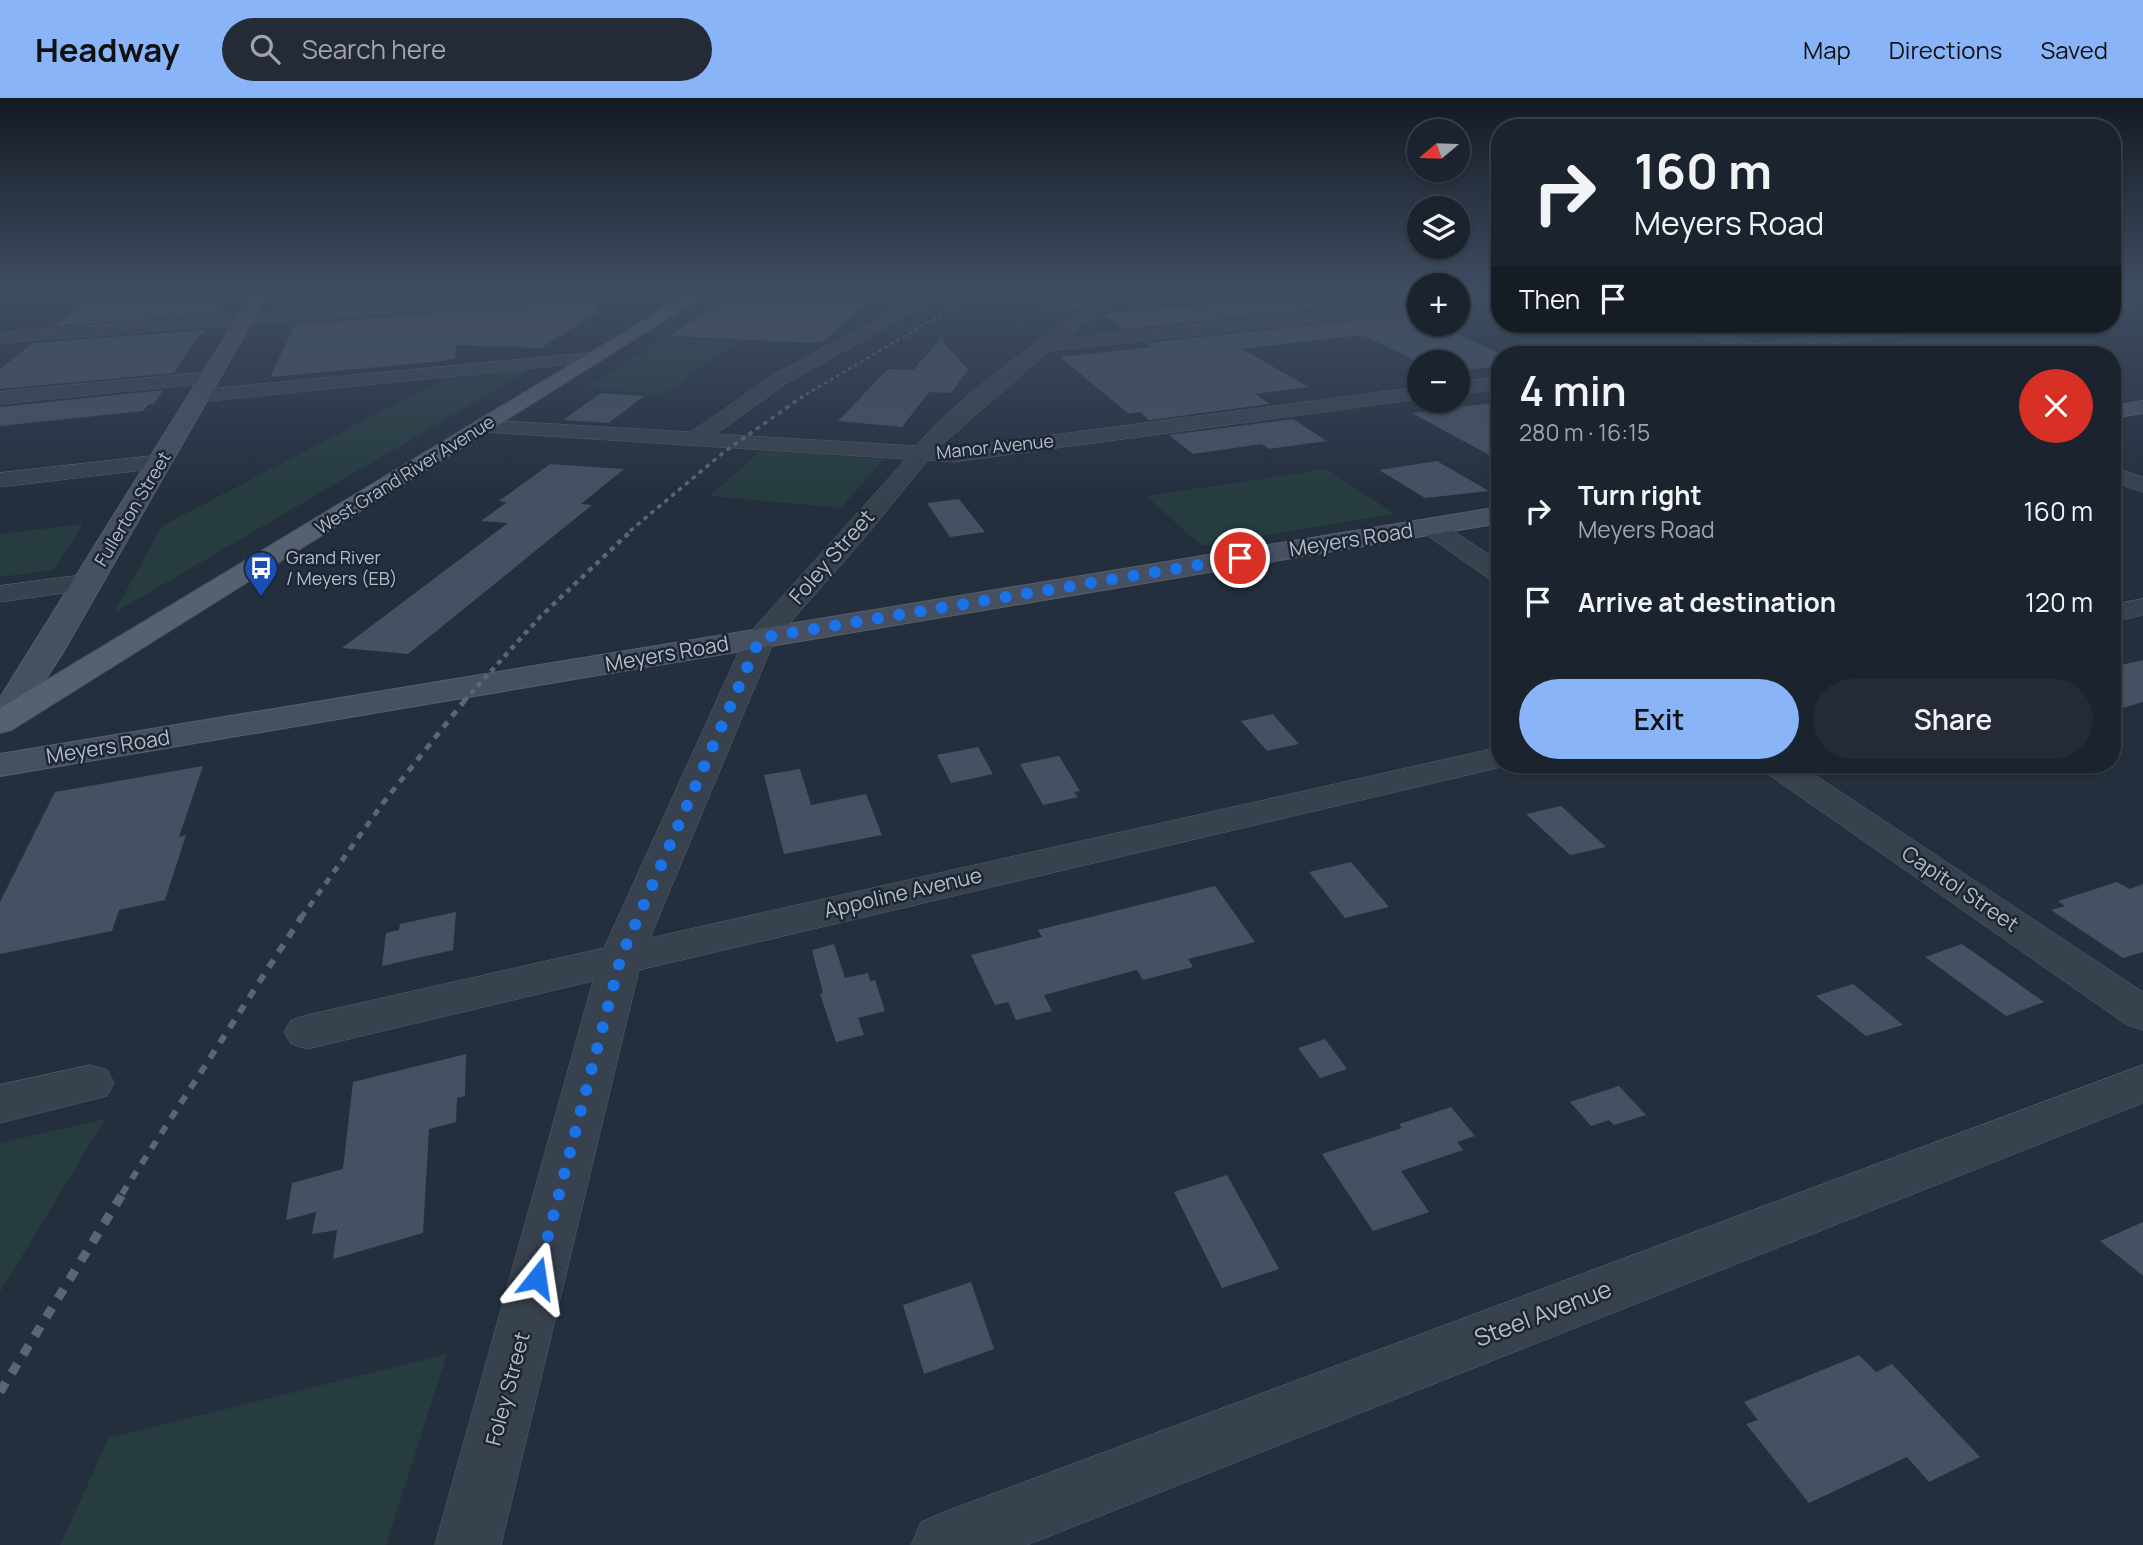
<!DOCTYPE html>
<html lang="en">
<head>
<meta charset="utf-8">
<style>
	body { margin:0; font-family:Manrope,sans-serif; background:#242b36; color:#f1f3f6; height:100vh; display:flex; flex-direction:column; font-size:26px; white-space:nowrap }
	* { box-sizing:border-box; margin:0 }
	p { font-size:23px; color:#a0a4aa }
	.icon { flex:none; width:38px; height:38px; fill:none; stroke:currentColor; stroke-width:2; stroke-linecap:round; stroke-linejoin:round }
	.map { position:relative; flex:1; overflow:hidden }
	.side { position:absolute; left:1491px; top:248px; width:630px; height:427px; display:flex; flex-direction:column; background:#1b232e; border-radius:28px; box-shadow:0 2px 5px #0004,0 0 0 2px #39404a }
	.side>* { flex:none }
	.hud { position:absolute; left:1491px; top:21px; width:630px; height:214px; border-radius:28px; box-shadow:0 2px 5px #0004,0 0 0 2px #39404a; background:#1b232e; color:#f1f3f6; overflow:hidden }
	.needle { width:46px; rotate:251deg }
	.tools { position:absolute; left:1407px; top:21px; display:grid; gap:14px }
	.tools a { display:grid; place-items:center; width:63px; height:63px; border-radius:50%; background:#1b232e; box-shadow:0 2px 5px #0004,0 0 0 2px #39404a; font-size:35px }
	.pin { position:absolute; display:grid; place-items:center; width:60px; height:60px; color:#fff; margin:-30px; border:4px solid #fff; border-radius:50%; box-shadow:0 2px 7px #0007 }
	.me { position:absolute; width:77px; margin:-38px; rotate:15deg; stroke-linejoin:round; filter:drop-shadow(0 0 5px #0008) }
	.turn { display:flex; align-items:center; gap:24px; height:147px; padding:0 28px; font-size:32px }
	.turn .icon { width:91px; height:91px; stroke-width:2.5 }
	.turn b { display:block; font-size:49px; line-height:60px }
	.then { display:flex; align-items:center; height:66px; padding:0 28px; background:#0003; gap:14px; font-size:26px }
	.round { display:grid; place-items:center; flex:none; width:74px; height:74px; border-radius:37px; background:#242b36 }
	.summary { display:flex; align-items:center; justify-content:space-between; height:119px; padding:0 28px }
	h1 { font-size:42px; font-weight:600; line-height:52px }
	.cta { display:flex; gap:14px; margin-top:auto; padding:14px 28px }
	.cta a { flex:1; height:80px; border-radius:42px; background:#8ab4f8; color:#111; font-size:28px; font-weight:600; line-height:80px; text-align:center }
	.cta a+a { background:#242b36; color:#f1f3f6 }
	ul { padding:0; list-style:none }
	li { display:flex; align-items:center; gap:21px; height:91px; padding:0 28px }
	li div { flex:1 }
	li b { display:block; font-size:26px }
	li em { font-style:normal }
	header { display:flex; align-items:center; gap:42px; box-sizing:border-box; height:98px; padding:0 35px; background:#8ab4f8; color:#111 }
	header strong { font-size:33px }
	nav { display:flex; gap:38px; margin-inline-start:auto; font-size:24px }
	.search { width:490px; height:63px; background:#242b36; display:flex; align-items:center; gap:18px; box-sizing:border-box; padding:0 24px; border-radius:38px; color:#a0a4aa; font-size:26px }
	.map>svg:first-child { display:block }
</style>
</head>
<body>
<header>
<strong>Headway</strong>
<div class="search"><svg class="icon" aria-label="search" viewBox="0 0 24 24"><circle cx="10" cy="10" r="6"/><path d="M15 15l6 6"/></svg>Search here</div>
<nav><a>Map</a><a>Directions</a><a>Saved</a></nav>
</header>
<div class="map">
<svg width="2143" height="1447" viewBox="0 0 2143 1447">
	<rect width="100%" height="100%" fill="#242f3e"/>
	<g fill="#263c3f">
		<polygon points="667,239 739,243 664,296 584,291"/>
		<polygon points="532,271 114,515 162,428 447,279"/>
		<polygon points="760,353 884,361 841,410 710,398"/>
		<polygon points="1327,371 1395,416 1202,448 1146,398"/>
		<polygon points="83,426 53,472 0,479 0,436"/>
		<polygon points="105,1021 0,1194 0,1045"/>
		<polygon points="447,1256 386,1447 60,1447 109,1340"/>
	</g>
	<g fill="#455162">
		<polygon points="136,194 124,207 223,199 215,209 223,208 217,216 53,228 94,196"/>
		<polygon points="395,194 507,194 332,207 335,199"/>
		<polygon points="736,194 803,197 800,199 868,203 825,242 815,245 669,238"/>
		<polygon points="1365,194 1386,204 1125,231 1102,216"/>
		<polygon points="597,201 597,215 541,250 456,247 455,260 443,263 270,279 295,227"/>
		<polygon points="1414,216 1419,219 1419,226 1435,226 1504,257 1500,257 1500,268 1458,273 1458,264 1419,264 1362,237 1247,250 1242,251 1309,289 1255,296 1270,306 1149,322 1140,314 1129,316 1060,259 1151,249 1146,245"/>
		<polygon points="206,232 198,238 174,275 0,291 0,271 33,245"/>
		<polygon points="941,241 968,272 951,295 929,294 902,329 838,323 888,271 913,272"/>
		<polygon points="163,292 154,306 149,306 143,313 0,328 0,309"/>
		<polygon points="601,295 644,298 609,325 563,322"/>
		<polygon points="1500,304 1500,363 1412,315"/>
		<polygon points="1293,321 1327,343 1269,351 1262,346 1193,356 1169,337"/>
		<polygon points="1437,363 1489,393 1425,400 1379,372"/>
		<polygon points="550,366 624,371 581,406 592,407 408,556 342,550 508,425 481,423 507,404 499,403"/>
		<polygon points="959,401 985,434 950,439 927,405"/>
		<polygon points="2143,562 2143,604 2112,613 2112,569"/>
		<polygon points="1273,616 1276,620 1299,646 1267,653 1241,623"/>
		<polygon points="978,649 993,676 951,685 937,657"/>
		<polygon points="1059,658 1080,693 1074,694 1078,699 1043,707 1020,666"/>
		<polygon points="203,668 179,739 186,737 165,802 119,812 112,833 0,856 0,804 55,694"/>
		<polygon points="800,671 811,707 866,696 882,737 784,756 764,677"/>
		<polygon points="1561,708 1606,749 1570,757 1526,716"/>
		<polygon points="1351,764 1389,809 1345,820 1309,774"/>
		<polygon points="2117,784 2130,791 2143,786 2143,854 2123,860 2051,812 2065,808 2058,803"/>
		<polygon points="1215,788 1255,844 1188,861 1193,869 1143,882 1137,872 1044,897 1052,913 1016,922 1008,904 995,907 971,857 1042,839 1038,832"/>
		<polygon points="456,814 453,852 382,868 386,835 399,832 400,826"/>
		<polygon points="834,846 845,880 868,875 870,883 875,882 885,913 858,920 864,937 836,944 820,896 823,895 812,852"/>
		<polygon points="1962,846 2044,904 2006,918 1925,859"/>
		<polygon points="1853,886 1903,927 1866,938 1816,898"/>
		<polygon points="1325,941 1347,971 1320,980 1298,950"/>
		<polygon points="466,956 465,998 457,1000 456,1024 429,1031 423,1135 333,1161 337,1132 312,1136 316,1114 286,1122 292,1085 343,1071 353,984"/>
		<polygon points="1619,988 1646,1017 1614,1027 1609,1022 1591,1028 1570,1004"/>
		<polygon points="1451,1009 1475,1038 1457,1044 1463,1052 1401,1073 1429,1114 1373,1133 1322,1056 1402,1030 1399,1026"/>
		<polygon points="1227,1077 1279,1171 1222,1190 1174,1094"/>
		<polygon points="2143,1124 2143,1178 2100,1143"/>
		<polygon points="971,1184 994,1251 924,1276 903,1207"/>
		<polygon points="1859,1257 1876,1274 1892,1266 1980,1359 1929,1384 1907,1359 1809,1405 1746,1326 1758,1322 1744,1304"/>
	</g>
	<g fill="none" stroke-linecap="round" stroke-linejoin="round">
		<g stroke="#565f6c" stroke-width="1">
			<g id="street">
				<polygon points="540,194 604,194 596,199 0,245 0,235"/>
				<path d="M929,194l16,2 -158,89 -71,51 200,12c48,-55 112,-97 171,-139l-112,-7 -2,-3 8,-5 118,6 9,-6h18l-61,46 354,-37v10l-370,40 -111,97h15l466,-61v12l-466,63 -25,-2 -66,81 -88,100 -124,297 850,-191v18h10l-871,205 -138,575h-66l158,-564 -286,68 -16,-5 -7,-12 7,-12 16,-5 297,-67 141,-310 161,-179 -422,-27 -10,-6 10,-6 207,12 82,-57z"/>
				<polygon points="1500,194 1500,204 1458,208 1458,198"/>
				<polygon points="2143,195 2143,205 2112,210 2112,200"/>
				<polygon points="1674,226 1697,226 1755,246 1913,226 1958,226 1950,231 1749,257 1701,257 1704,253 1730,249 1676,230"/>
				<polygon points="596,254 602,255 605,259 602,263 199,304 189,298 199,292"/>
				<polygon points="210,274 219,280 217,284 0,306 0,294"/>
				<polygon points="1500,279 1500,291 1458,296 1458,284"/>
				<polygon points="161,357 172,364 169,369 0,389 0,375"/>
				<polygon points="2112,369 2143,379 2143,394 2112,384"/>
				<polygon points="1431,422 1440,424 1500,464 1500,484 1491,482 1422,434 1419,429 1422,424"/>
				<polygon points="89,476 99,478 103,484 99,490 0,504 0,488"/>
				<polygon points="2143,501 2143,517 2112,524 2112,507"/>
				<polygon points="1760,667 1800,667 2143,894 2143,932 2127,927 1765,674"/>
				<polygon points="90,967 107,972 114,985 107,998 0,1025 0,987"/>
				<polygon points="2143,967 2143,1005 1027,1447 911,1447 921,1424 944,1414"/>
			</g>
		</g>
		<g stroke="#565f6c" stroke-width="2">
			<g id="secondary">
				<polygon points="253,194 269,194 62,556 12,632 0,635 0,600"/>
				<polygon points="2143,303 2143,315 2112,320 2112,308"/>
				<polygon points="1500,409 1500,425 0,678 0,656"/>
			</g>
		</g>
		<g stroke="#414a57" stroke-width="2">
			<polygon id="primary" points="691,194 710,194 12,632 0,635 0,610"/>
		</g>
		<use href="#street" fill="#38414e" fill-rule="evenodd"/>
		<use href="#secondary" fill="#465061" fill-rule="evenodd"/>
		<use href="#primary" fill="#56606e" fill-rule="evenodd"/>
		<polyline stroke="#5a6575" stroke-width="2.5" stroke-dasharray="3.5 3.5" stroke-linecap="butt" points="800,300 979,194"/>
		<polyline stroke="#5a6575" stroke-width="3.5" stroke-dasharray="4.5 4.5" stroke-linecap="butt" points="630,433 724,354 803,298"/>
		<polyline stroke="#5a6575" stroke-width="4.5" stroke-dasharray="5 5" stroke-linecap="butt" points="464,603 541,518 632,432"/>
		<polyline stroke="#5a6575" stroke-width="5" stroke-dasharray="7 7" stroke-linecap="butt" points="301,820 383,705 465,602"/>
		<polyline stroke="#5a6575" stroke-width="6" stroke-dasharray="9 9" stroke-linecap="butt" points="122,1096 302,818"/>
		<polyline stroke="#5a6575" stroke-width="9" stroke-dasharray="11 11" stroke-linecap="butt" points="0,1294 123,1095"/>
	</g>
	<linearGradient id="sky" x2="0" y2="1"><stop stop-color="#141a22"/><stop offset="0.49" stop-color="#3f4d63"/><stop offset="1" stop-color="#3f4d63" stop-opacity="0"/></linearGradient>
	<rect width="2143" height="396" fill="url(#sky)"/>
	<g fill="none" stroke-linecap="round" stroke-linejoin="round">
		<polyline stroke="#1a73e8" stroke-width="12" stroke-dasharray="0 21.6" points="537,1180 621,859 760,540 1240,460"/>
	</g>
	<defs>
		<g id="bus-pin" transform="scale(1.75)"><path d="M0 17L-7.5 6A9.5 9.5 0 1 1 7.5 6Z" fill="#1a4fb4" stroke="#1d2633"/><path d="M-5-6H5V4H4V6H2V4H-2V6H-4V4H-5ZM-3.5-4V0h7V-4ZM-3.5 1.2v1.5H-2V1.2ZM2 1.2v1.5H3.5V1.2Z" fill="#fff"/></g>
	</defs>
	<g fill-rule="evenodd">
		<use href="#bus-pin" x="261" y="470"/>
	</g>
	<g text-anchor="middle" stroke-width="5" stroke-linejoin="round" paint-order="stroke">
		<g font-size="18" fill="#b4bcc9" stroke="#1d2633">
			<text transform="translate(995 349) rotate(-6)" y="6">Manor Avenue</text>
			<text transform="translate(405 377) rotate(-32)" y="6">West Grand River Avenue</text>
			<text transform="translate(133 411) rotate(-59)" y="6">Fullerton Street</text>
		</g>
		<g font-size="18" fill="#b4bcc9" stroke="#1d2633" text-anchor="start">
			<text x="286" y="466">Grand River<tspan x="286" dy="21">/ Meyers (EB)</tspan></text>
		</g>
		<g font-size="21" fill="#b4bcc9" stroke="#1d2633">
			<text transform="translate(1351 442) rotate(-9)" y="7">Meyers Road</text>
			<text transform="translate(832 459) rotate(-49)" y="7">Foley Street</text>
			<text transform="translate(667 556) rotate(-10)" y="7">Meyers Road</text>
			<text transform="translate(108 649) rotate(-9)" y="7">Meyers Road</text>
			<text transform="translate(1960 791) rotate(34)" y="7">Capitol Street</text>
			<text transform="translate(903 795) rotate(-13)" y="7">Appoline Avenue</text>
			<text transform="translate(508 1291) rotate(-75)" y="7">Foley Street</text>
		</g>
		<g font-size="24" fill="#b4bcc9" stroke="#1d2633">
			<text transform="translate(1543 1216) rotate(-21)" y="8">Steel Avenue</text>
		</g>
	</g>
</svg>
<div class="tools">
<a><svg class="needle" viewBox="-14 -14 28 28"><path d="M0-13l5 13h-10z" fill="#e53935"/><path d="M0 13l5-13h-10z" fill="#a0a4aa"/></svg></a>
<a><svg class="icon" aria-label="layers" viewBox="0 0 24 24"><path d="M12 4l9 5-9 5-9-5zM3 14l9 5 9-5"/></svg></a>
<a>+</a>
<a>−</a>
</div>
<div class="pin" style="left:1240px;top:460px;background:#d93025"><svg class="icon" aria-label="arrive" viewBox="0 0 24 24"><path d="M6 21V4h12l-3 4 3 4H6"/></svg></div>
<svg class="me" style="left:537px;top:1180px" viewBox="-20 -20 40 40"><path d="M0-17L14 15 0 8-14 15z" fill="#1a73e8" stroke="#fff" stroke-width="4"/></svg>
<div class="hud">
<div class="turn"><svg class="icon" aria-label="right" viewBox="0 0 24 24"><path d="M7 20v-9h11M14 6l5 5-5 5"/></svg><div><b>160 m</b>Meyers Road</div></div>
<div class="then">Then<svg class="icon" aria-label="arrive" viewBox="0 0 24 24"><path d="M6 21V4h12l-3 4 3 4H6"/></svg></div>
</div>
<section class="side">
<div class="summary"><div><h1>4 min</h1><p>280 m · 16:15</p></div><a class="round" style="background:#d93025;color:#fff"><svg class="icon" aria-label="close" viewBox="0 0 24 24"><path d="M6 6l12 12M18 6L6 18"/></svg></a></div>
<ul>
<li><svg class="icon" aria-label="right" viewBox="0 0 24 24"><path d="M7 20v-9h11M14 6l5 5-5 5"/></svg><div><b>Turn right</b><p>Meyers Road</p></div><em>160 m</em></li>
<li><svg class="icon" aria-label="arrive" viewBox="0 0 24 24"><path d="M6 21V4h12l-3 4 3 4H6"/></svg><div><b>Arrive at destination</b></div><em>120 m</em></li>
</ul>
<div class="cta"><a>Exit</a><a>Share</a></div>
</section>
</div>
</body>
</html>
